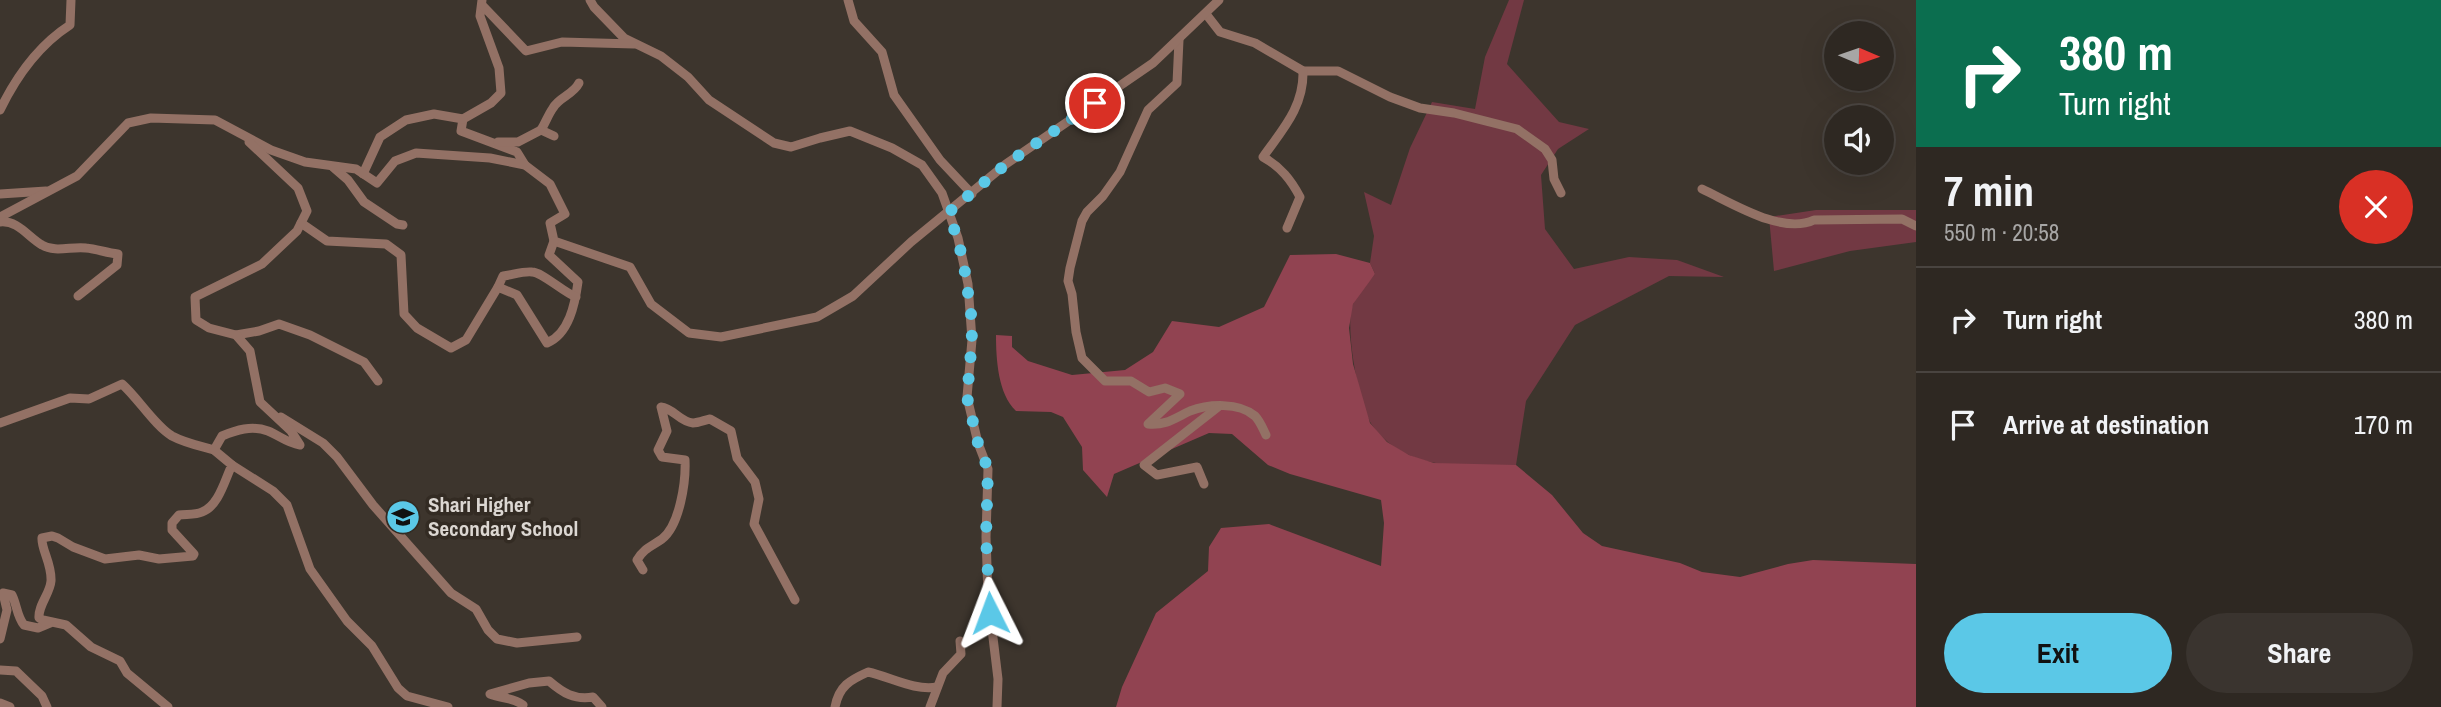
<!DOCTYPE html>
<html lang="en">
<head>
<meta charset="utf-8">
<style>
	body { margin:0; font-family:"Archivo Narrow",sans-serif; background:#3a342f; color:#f1f3f6; height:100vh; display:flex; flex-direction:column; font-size:26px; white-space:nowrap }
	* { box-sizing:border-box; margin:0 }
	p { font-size:23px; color:#a7a6a5 }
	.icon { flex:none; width:38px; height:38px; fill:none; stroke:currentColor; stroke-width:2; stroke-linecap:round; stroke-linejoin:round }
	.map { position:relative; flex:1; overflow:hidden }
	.drawer { display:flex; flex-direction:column; background:#2e2822; width:525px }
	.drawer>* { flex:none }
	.banner { background:#0b6e4f; color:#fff; overflow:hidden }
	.needle { width:46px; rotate:92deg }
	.fabs { position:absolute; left:1824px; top:21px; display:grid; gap:14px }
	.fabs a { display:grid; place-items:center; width:70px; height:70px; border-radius:50%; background:#2e2822; box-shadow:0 7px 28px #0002,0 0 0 2px #494440; font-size:35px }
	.pin { position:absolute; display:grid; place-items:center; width:60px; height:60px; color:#fff; margin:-30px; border:4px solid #fff; border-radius:50%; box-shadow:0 2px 7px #0007 }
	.me { position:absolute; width:77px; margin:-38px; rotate:357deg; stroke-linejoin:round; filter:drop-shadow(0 0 5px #0008) }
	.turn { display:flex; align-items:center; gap:24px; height:147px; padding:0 28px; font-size:32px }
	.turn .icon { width:91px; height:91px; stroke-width:2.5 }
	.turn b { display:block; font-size:49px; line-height:60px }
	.round { display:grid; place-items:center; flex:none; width:74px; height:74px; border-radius:37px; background:#3a342f }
	.overview { display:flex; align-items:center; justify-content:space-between; height:119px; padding:0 28px }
	h1 { font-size:42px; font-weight:700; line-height:52px }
	.cta { display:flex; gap:14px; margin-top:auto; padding:14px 28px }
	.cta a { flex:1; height:80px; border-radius:42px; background:#5bc8e7; color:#111; font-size:28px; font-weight:700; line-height:80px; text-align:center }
	.cta a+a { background:#3a342f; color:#f1f3f6 }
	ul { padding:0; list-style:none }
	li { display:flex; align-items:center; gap:21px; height:105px; padding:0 28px; border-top:2px solid #494440 }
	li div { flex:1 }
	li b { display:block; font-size:26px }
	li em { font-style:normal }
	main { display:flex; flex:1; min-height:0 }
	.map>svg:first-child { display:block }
</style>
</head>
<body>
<main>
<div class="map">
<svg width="1916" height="707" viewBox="0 0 1916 707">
	<rect width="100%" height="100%" fill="#3d352d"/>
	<g fill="#723943">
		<path d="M1509,0h15l-17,64 52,58 30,7 -31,20 -17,26 4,54 29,40 55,-12 48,3 47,17 -55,-1 -94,49 -49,76 -10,64c-34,0 -75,5 -107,-10 -14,-6 -28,-17 -37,-30 -13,-19 -28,-99 -19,-121 4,-10 15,-21 22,-30l-5,-11 4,-27 -10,-44 27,13 19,-57 22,-46 43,7 10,-52z"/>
		<polygon points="1816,210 1916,210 1916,242 1850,251 1774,271 1769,217"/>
	</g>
	<path fill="#914351" d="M1336,254l34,9 5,11 -22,30 -4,24 4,36 17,59 17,19 22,13 25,8 82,2 36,30 31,38 19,13 78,17 22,9 38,5 48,-13 25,-4 103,4v143h-800l6,-20 34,-74 52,-42 1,-24 12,-19 48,-4 112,42 3,-43 -3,-23 -91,-26 -22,-9 -36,-31 -23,-1 -95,41 -7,23 -24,-27 -1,-23 -19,-30 -12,-5 -35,-1c-18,-17 -20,-52 -20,-76l16,1v11l16,14 44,14 53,-5 28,-18 19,-31 47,6 45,-20 26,-52z"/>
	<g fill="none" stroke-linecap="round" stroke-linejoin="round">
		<g stroke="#937165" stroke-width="9">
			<polyline points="482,0 480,16 499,68 501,93 491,103 463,119 461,131 517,152 525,165"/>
			<polyline points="590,0 594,7 624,38 661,56 688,77 709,100 774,143 791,147 820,138 850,131 892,148 922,165 942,193 958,238 968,284 972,340 967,397 978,443 988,469 986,537 988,596 998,679 997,707"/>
			<polyline points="848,0 854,21 882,52 894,95 940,160 972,194"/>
			<polyline points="482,5 526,51 562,42 634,44"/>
			<polyline points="1206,14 1220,32 1255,43 1303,71 1338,71 1390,97 1420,108 1454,113 1517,129 1545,149 1552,160 1554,179 1561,193"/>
			<path d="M1179,40l-2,43 -29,27 -28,62 -17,24 -16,16 -5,9 -12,47 -2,13 4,13 4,38 6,26 23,23h26l18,11 16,-4 15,6 -32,30c17,2 27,-6 42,-13 18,-7 49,-9 65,5 5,5 8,13 11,19"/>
			<path d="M0,110c16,-33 39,-65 70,-85l1,-25"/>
			<path d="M541,130c5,-8 7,-15 12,-22 6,-11 20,-13 26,-25"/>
			<polyline points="498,142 518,142 541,130 554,136"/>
			<polyline points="333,167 348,180 364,202 397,224 403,225"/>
			<polyline points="363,174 380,137 406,120 434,114 463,119"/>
			<path d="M1702,189c30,14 80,46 112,31l88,-1 14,7"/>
			<polyline points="0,194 46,191"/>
			<polyline points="0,217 77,176 128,123 151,118 215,120 271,150 305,162 356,169 377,183 395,161 416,153 490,158 525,165 550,184 565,214 550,223 554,241 630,267 651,304 689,333 721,337 817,317 853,296 911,242 1006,164 1153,63 1219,0"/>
			<path d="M0,222c18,-2 28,15 42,23 13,8 30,1 44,3 11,1 21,5 32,6l-1,11 -39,31"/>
			<path d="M301,223l26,18 59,3 15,11 3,59 13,14 34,20 15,-8 32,-53 19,8 30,48c22,-9 28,-39 31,-61l-29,-27 5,-14"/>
			<path d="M1287,228l13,-31c-9,-17 -19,-30 -37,-40 19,-27 41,-50 40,-86"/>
			<path d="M498,287l5,-11c9,-1 20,-5 29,-4 10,0 31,20 44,25"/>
			<polyline points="236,335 259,331 279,324 310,335 364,362 378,381"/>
			<polyline points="281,417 323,443 337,457 373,505 451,593 476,609 488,630 497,639 517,643 577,637"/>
			<path d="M0,423l70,-25 19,1 33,-15c16,14 33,42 50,52 13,7 28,10 42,14l8,-14c14,-6 30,-11 46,-5 12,5 19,12 32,14l-9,-14 -31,-29 -10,-51 -14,-16 -27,-7 -13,-8 -1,-23 67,-33 35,-33 10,-20 -9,-23 -49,-46"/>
			<polyline points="232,465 273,491 287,505 310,569 347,621 372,646 398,688 407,696 448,707"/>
			<polyline points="1204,484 1197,467 1157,475 1144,465 1218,407"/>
			<path d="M643,570l-6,-10c7,-12 15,-14 25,-21 18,-14 24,-58 23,-79l-23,-3 -4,-7 9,-19 -6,-24c12,1 19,15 32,16 5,0 12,-3 17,-4l21,12 6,27 18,24 4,17 -5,25 41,76"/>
			<path d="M0,639l7,-29 -4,-17 9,2c5,10 5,22 12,30l14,3 12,-5"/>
			<polyline points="0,670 16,671 42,696 47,707"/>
			<polyline points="0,703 10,707"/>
			<path d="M168,707l-41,-34 -7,-12 -29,-14 -25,-22 -23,-5 -4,-2c-1,-13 11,-24 12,-37 1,-17 -10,-32 -9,-43l10,-2 6,2 15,9 32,12 34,-4 20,4 34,-3 1,-2 -22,-24v-7l7,-8c7,-1 17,0 23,-3 17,-6 23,-33 30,-47l-18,-15"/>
			<path d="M522,707l1,-2c-10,-8 -21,-6 -33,-11l39,-11 20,-2c14,12 25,19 44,16l9,10"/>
			<path d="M835,707c4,-21 15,-27 33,-35 23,5 46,19 69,15"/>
			<polyline points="930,707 943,673 961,654 960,641"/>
		</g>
	</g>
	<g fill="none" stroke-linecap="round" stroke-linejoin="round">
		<polyline stroke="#5bc8e7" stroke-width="12" stroke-dasharray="0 21.6" points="990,613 986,537 988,469 978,443 967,397 972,340 971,313 963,259 949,212 1006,164 1095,103"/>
	</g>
	<defs>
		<g id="school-disc" transform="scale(1.75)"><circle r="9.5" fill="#5bc8e7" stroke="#332b23"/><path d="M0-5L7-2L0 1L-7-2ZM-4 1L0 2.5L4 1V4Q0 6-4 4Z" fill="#111"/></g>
	</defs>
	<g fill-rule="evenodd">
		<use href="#school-disc" x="403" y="517"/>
	</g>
	<g text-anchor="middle" stroke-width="7" stroke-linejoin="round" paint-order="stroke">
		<g font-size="21" font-weight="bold" fill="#dcd7d2" stroke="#332b23" text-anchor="start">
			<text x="428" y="512">Shari Higher<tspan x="428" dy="24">Secondary School</tspan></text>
		</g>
	</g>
</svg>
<div class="fabs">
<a><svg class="needle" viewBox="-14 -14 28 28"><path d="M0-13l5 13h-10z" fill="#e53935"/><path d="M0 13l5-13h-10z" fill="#a7a6a5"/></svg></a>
<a><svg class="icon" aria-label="sound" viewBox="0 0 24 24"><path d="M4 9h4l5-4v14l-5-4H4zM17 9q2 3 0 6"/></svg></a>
</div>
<div class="pin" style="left:1095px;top:103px;background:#d93025"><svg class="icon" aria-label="arrive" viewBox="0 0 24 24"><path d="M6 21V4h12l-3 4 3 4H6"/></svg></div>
<svg class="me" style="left:990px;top:613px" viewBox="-20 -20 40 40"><path d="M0-17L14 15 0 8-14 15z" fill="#5bc8e7" stroke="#fff" stroke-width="4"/></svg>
</div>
<section class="drawer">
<div class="banner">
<div class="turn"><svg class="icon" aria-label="right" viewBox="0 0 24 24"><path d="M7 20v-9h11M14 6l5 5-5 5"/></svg><div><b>380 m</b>Turn right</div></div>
</div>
<div class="overview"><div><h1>7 min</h1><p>550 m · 20:58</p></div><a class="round" style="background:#d93025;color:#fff"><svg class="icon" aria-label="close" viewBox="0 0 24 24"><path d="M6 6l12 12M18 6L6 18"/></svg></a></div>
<ul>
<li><svg class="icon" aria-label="right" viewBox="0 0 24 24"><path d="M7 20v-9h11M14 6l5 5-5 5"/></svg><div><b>Turn right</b></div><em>380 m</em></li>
<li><svg class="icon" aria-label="arrive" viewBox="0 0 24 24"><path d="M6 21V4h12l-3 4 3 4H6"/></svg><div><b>Arrive at destination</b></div><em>170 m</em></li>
</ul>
<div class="cta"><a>Exit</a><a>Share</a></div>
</section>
</main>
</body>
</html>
